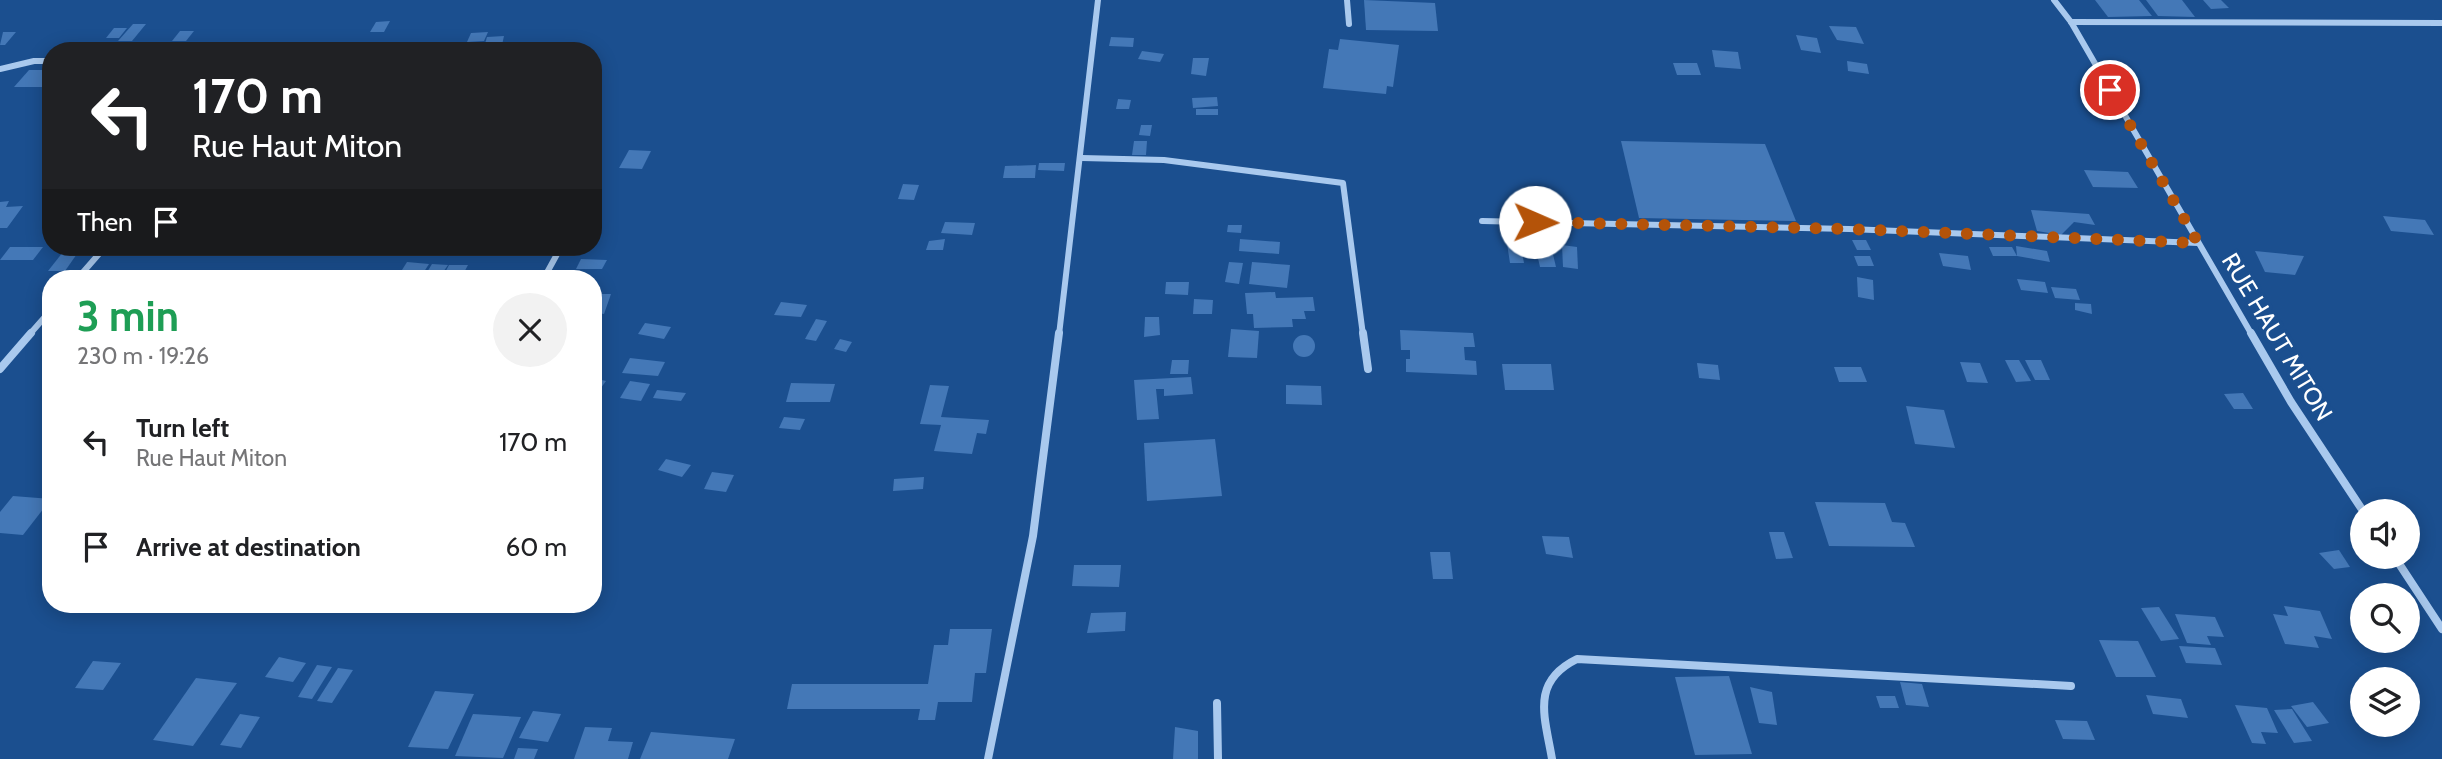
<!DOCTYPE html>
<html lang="en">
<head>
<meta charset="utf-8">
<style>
	body { margin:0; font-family:Cabin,sans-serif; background:#f2f2f2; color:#202124; height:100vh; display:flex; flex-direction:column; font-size:26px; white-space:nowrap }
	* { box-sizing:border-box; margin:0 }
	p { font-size:23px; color:#757577 }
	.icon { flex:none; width:38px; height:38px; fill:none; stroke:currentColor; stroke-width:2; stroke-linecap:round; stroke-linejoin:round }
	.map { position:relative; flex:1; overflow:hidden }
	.panel { position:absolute; left:42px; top:270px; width:560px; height:343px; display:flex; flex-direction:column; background:#fff; border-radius:28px; box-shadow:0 4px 18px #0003 }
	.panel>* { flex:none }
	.hud { position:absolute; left:42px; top:42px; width:560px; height:214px; border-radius:28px; box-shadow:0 4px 18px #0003; background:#202124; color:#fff; overflow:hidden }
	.tools { position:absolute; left:2350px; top:499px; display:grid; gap:14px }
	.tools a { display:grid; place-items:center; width:70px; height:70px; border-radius:50%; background:#fff; box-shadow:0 4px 18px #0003; font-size:35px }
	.pin { position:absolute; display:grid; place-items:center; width:60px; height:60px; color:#fff; margin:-30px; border:4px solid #fff; border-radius:50%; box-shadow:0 2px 7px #0007 }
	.me { position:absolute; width:77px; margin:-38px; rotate:91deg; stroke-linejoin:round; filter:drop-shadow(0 0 5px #0008) }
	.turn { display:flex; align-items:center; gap:24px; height:147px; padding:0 35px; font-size:32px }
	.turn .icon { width:91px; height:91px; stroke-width:2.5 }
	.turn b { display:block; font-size:49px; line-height:60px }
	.then { display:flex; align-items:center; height:66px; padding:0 35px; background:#0003; gap:14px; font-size:26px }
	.round { display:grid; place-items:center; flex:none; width:74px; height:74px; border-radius:37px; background:#f2f2f2 }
	.head { display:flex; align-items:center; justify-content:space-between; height:119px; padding:0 35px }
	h1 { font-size:42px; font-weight:700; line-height:52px; color:#1e9e55 }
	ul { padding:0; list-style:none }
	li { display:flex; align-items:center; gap:21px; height:105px; padding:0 35px }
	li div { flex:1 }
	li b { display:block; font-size:26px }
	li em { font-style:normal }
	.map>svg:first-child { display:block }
</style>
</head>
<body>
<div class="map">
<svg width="2442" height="759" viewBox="0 0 2442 759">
	<rect width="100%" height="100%" fill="#1b4f8f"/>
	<g fill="#4478b7">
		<polygon points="1364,0 1435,3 1438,31 1366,30"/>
		<polygon points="2095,0 2139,0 2152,16 2108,17"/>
		<polygon points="2146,0 2182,0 2195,17 2158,16"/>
		<polygon points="2203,0 2221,0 2229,8 2211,9"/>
		<polygon points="390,21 384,32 370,32 376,22"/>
		<polygon points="133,24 146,24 132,41 118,41"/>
		<polygon points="1829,26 1856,27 1864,44 1837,40"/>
		<polygon points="114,28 127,28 119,38 106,38"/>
		<polygon points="180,31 194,31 186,41 172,41"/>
		<polygon points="3,32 16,32 5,45 0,45"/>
		<polygon points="488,32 484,41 467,42 471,33"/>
		<polygon points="1796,35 1817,38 1821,53 1801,50"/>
		<polygon points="504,36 502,45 484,47 487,37"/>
		<polygon points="1111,37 1134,38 1133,47 1109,46"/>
		<polygon points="1340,39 1399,45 1393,87 1387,86 1386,94 1323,88 1329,49 1338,50"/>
		<polygon points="1712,50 1738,52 1741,69 1715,67"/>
		<polygon points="1142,51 1164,54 1160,62 1138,59"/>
		<polygon points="1193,58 1209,58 1206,76 1191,74"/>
		<polygon points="1847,61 1867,64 1869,74 1848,71"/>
		<polygon points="1673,63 1697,63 1701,75 1677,75"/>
		<polygon points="29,70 51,70 51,87 14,87"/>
		<polygon points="1217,97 1218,106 1193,108 1192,98"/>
		<polygon points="1118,99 1131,100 1129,109 1116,109"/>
		<rect x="1196" y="109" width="22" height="6"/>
		<polygon points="1141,125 1152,125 1150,136 1139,135"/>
		<polygon points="1134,141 1147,141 1146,155 1132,155"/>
		<polygon points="1621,141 1765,144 1796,221 1639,218"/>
		<polygon points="629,150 651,151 642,169 619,168"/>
		<polygon points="1039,163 1065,163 1064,171 1038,170"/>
		<polygon points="1036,165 1035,178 1003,178 1005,166"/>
		<polygon points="2084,170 2128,172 2138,188 2093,187"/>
		<polygon points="903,184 919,185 914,200 898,199"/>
		<polygon points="9,201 6,207 23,206 7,228 0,228 0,202"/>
		<polygon points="2031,210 2089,214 2095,225 2074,222 2061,235 2037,231"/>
		<polygon points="2383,216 2425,220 2434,235 2391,231"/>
		<polygon points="945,222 975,223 972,235 941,233"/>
		<polygon points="1228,225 1242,225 1241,233 1227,232"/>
		<polygon points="1506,237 1519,237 1524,263 1510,263"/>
		<polygon points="945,239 943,250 926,250 929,241"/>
		<polygon points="1240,239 1280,242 1279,254 1239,251"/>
		<polygon points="1852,240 1866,240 1871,250 1857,250"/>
		<polygon points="1535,245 1551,246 1556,267 1540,267"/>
		<polygon points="1562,245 1577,247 1578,269 1563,267"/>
		<polygon points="2016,246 2047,251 2050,262 2017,256"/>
		<polygon points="10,247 43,247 33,260 0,260"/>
		<polygon points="1989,247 2012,247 2017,256 1993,256"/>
		<polygon points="79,251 65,271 48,271 63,252"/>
		<polygon points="2255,251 2304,256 2295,275 2265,272"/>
		<polygon points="1939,253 1968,256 1971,270 1943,266"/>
		<polygon points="1854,256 1870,256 1874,266 1858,266"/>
		<polygon points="581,259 607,260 602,269 576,269"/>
		<polygon points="407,262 429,264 420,278 397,278"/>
		<polygon points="1229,262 1243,263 1239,284 1225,282"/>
		<polygon points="1252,262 1290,265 1287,288 1249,284"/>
		<polygon points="432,264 448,265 439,278 424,277"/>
		<polygon points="449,265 468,265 461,278 442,278"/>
		<polygon points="1857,277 1873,280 1874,300 1858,297"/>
		<polygon points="2017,279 2045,282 2048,293 2021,290"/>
		<polygon points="1166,282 1189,282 1188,295 1165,294"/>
		<polygon points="2051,287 2076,289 2080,300 2055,298"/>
		<polygon points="1275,292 1276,298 1313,297 1315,311 1304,311 1306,319 1292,319 1293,327 1254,328 1253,314 1247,314 1245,293"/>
		<polygon points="596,294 611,294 604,314 593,312"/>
		<polygon points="1194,299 1213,300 1212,314 1193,314"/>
		<polygon points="781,302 807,305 801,317 774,315"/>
		<polygon points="2075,303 2091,304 2092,314 2075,310"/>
		<polygon points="1145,317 1159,317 1160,335 1144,337"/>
		<polygon points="816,319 827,321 816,341 805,339"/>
		<polygon points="645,323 671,327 664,339 638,334"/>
		<polygon points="1231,329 1259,331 1257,358 1228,357"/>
		<polygon points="1400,330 1473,333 1475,347 1464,347 1465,360 1476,361 1477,375 1406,372 1406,359 1410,359 1410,350 1401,350"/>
		<circle cx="1304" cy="346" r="11"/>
		<polygon points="840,339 852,342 846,352 834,349"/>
		<polygon points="630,358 665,362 658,376 622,373"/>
		<polygon points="1172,360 1189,360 1188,374 1170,374"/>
		<polygon points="2005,360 2019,360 2031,381 2016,382"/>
		<polygon points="2025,360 2041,360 2050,380 2035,380"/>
		<polygon points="1960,362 1980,363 1988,383 1967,382"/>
		<polygon points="1697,363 1718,365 1720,380 1699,378"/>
		<polygon points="1502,364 1551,364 1554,390 1505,390"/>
		<polygon points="1834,367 1861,367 1867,382 1839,382"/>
		<polygon points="1191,377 1193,394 1164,396 1164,389 1156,389 1159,419 1137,420 1134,380"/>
		<polygon points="593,378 606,381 593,399"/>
		<polygon points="630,381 650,384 641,401 620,398"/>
		<polygon points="791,383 835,384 830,402 786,402"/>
		<polygon points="930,385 949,386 941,417 989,420 986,434 977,433 972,454 934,451 941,425 920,424"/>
		<polygon points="1286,385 1321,386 1322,405 1286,404"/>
		<polygon points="657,390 686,393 681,401 653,398"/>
		<polygon points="2243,393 2253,409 2234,409 2224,394"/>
		<polygon points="1906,406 1944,410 1955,448 1915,444"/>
		<polygon points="784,417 805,419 800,430 779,428"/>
		<polygon points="1215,439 1222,496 1147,501 1144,443"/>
		<polygon points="666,459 691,465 682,477 658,470"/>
		<polygon points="712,472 734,475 726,492 704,489"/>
		<polygon points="924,477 923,489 893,491 894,479"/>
		<polygon points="13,496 51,499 23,535 0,533 0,512"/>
		<polygon points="1815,502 1885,503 1892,522 1905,523 1915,547 1829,546"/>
		<polygon points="1769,532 1784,532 1793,558 1776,559"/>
		<polygon points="1542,536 1569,537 1573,558 1546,554"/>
		<polygon points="2339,550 2350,567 2334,569 2319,553"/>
		<polygon points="1430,552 1450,552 1453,579 1433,579"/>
		<polygon points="1074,565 1121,565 1119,587 1072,586"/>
		<polygon points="2284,606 2320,611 2332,639 2314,636 2319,648 2285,644 2273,614 2288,616"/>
		<polygon points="2159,607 2179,639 2161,641 2141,608"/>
		<polygon points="1126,612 1125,631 1087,633 1091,613"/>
		<polygon points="2175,614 2215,617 2224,637 2207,636 2211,645 2187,643"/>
		<polygon points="950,629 992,629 986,673 975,673 972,702 938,702 935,720 918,720 920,709 787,709 792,684 928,684 934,645 948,645"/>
		<polygon points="2099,640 2138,641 2156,677 2116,677"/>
		<polygon points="2179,646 2215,648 2222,665 2186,663"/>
		<polygon points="279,657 306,663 293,682 265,677"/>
		<polygon points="93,661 121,663 103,690 75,688"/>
		<polygon points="317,665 332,667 312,699 298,697"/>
		<polygon points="338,668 353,670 332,703 317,701"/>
		<polygon points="1729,676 1752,754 1695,755 1675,677"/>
		<polygon points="196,678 237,683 193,746 153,740"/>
		<polygon points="1900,682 1922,684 1929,707 1906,705"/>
		<polygon points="1750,687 1772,692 1777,725 1759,723"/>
		<polygon points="435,691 474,694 448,749 408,747"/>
		<polygon points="2146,695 2181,699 2188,718 2153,714"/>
		<polygon points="1876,696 1895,696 1899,708 1880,708"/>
		<polygon points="2313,702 2329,723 2307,727 2291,706"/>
		<polygon points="2235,705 2267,708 2278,733 2261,732 2266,744 2252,743"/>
		<polygon points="2292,709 2312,741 2294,743 2274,710"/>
		<polygon points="533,711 561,714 548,742 519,738"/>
		<polygon points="240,714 260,717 241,748 220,745"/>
		<polygon points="473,714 521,717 503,758 455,756"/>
		<polygon points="2055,720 2087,721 2095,740 2063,739"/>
		<polygon points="585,727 612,728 608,741 633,742 628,759 574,759"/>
		<polygon points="1175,727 1198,731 1198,759 1173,759"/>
		<polygon points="651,732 735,739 728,759 640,759"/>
		<polygon points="518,748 538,749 534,759 514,759"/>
	</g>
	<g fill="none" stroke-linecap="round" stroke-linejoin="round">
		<g stroke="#a9c9ee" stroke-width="6">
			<polyline points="1347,0 1349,24"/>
			<polyline points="2054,0 2071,22 2252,335"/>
			<polyline points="2071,22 2442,23"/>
			<polyline points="0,69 34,61 51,61"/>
			<polyline points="1082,158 1164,160 1343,183 1363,335"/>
			<polyline points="1482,221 1849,229 2198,243"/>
			<polyline points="78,278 105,247"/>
			<polyline points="544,278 561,247"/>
			<polyline points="29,335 51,310"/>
			<polyline points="1059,335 1098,0"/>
		</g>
		<g stroke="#a9c9ee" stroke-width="8">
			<polyline points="1363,333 1368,369"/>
			<polyline points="2251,333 2291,402 2363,511"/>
			<polyline points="0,369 31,333"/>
			<polyline points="2394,556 2442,629"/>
			<polyline points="1217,703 1218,759"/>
			<polyline points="988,759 1033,536 1059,333"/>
			<path d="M1552,759c-7,-42 -22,-77 25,-100l494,27"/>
		</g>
	</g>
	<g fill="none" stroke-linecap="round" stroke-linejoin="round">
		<polyline stroke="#b45309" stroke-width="12" stroke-dasharray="0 21.6" points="1535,222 1849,229 2198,243 2110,90"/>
	</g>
	<g text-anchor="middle" stroke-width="7" stroke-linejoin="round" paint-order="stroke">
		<g font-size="24" fill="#fff" stroke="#1b4f8f">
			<text transform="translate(2277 337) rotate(59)" y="8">RUE HAUT MITON</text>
		</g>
	</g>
</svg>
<div class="tools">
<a><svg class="icon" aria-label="sound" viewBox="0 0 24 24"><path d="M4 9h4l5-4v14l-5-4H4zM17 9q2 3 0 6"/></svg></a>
<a><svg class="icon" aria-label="search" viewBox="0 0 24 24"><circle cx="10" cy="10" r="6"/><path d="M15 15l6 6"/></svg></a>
<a><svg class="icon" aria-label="layers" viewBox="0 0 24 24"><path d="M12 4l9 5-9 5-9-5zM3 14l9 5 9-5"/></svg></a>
</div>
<div class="pin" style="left:2110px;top:90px;background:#d93025"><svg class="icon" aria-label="arrive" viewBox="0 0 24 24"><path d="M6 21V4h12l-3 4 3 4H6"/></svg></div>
<svg class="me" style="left:1535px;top:222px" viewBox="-20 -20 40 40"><circle r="19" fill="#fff"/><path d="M0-13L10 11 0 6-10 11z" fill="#b45309"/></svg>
<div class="hud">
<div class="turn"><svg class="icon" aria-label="left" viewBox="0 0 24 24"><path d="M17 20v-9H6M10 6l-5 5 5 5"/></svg><div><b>170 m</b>Rue Haut Miton</div></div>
<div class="then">Then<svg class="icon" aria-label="arrive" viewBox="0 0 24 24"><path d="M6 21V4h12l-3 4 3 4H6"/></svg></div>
</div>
<section class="panel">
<div class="head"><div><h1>3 min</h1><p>230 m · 19:26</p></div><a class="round"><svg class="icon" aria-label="close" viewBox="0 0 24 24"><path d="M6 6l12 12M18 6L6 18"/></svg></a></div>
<ul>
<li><svg class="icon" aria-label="left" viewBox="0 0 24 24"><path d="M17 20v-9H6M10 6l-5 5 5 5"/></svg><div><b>Turn left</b><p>Rue Haut Miton</p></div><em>170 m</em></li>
<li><svg class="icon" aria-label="arrive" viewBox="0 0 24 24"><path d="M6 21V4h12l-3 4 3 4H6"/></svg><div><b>Arrive at destination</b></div><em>60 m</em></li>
</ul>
</section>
</div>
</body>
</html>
